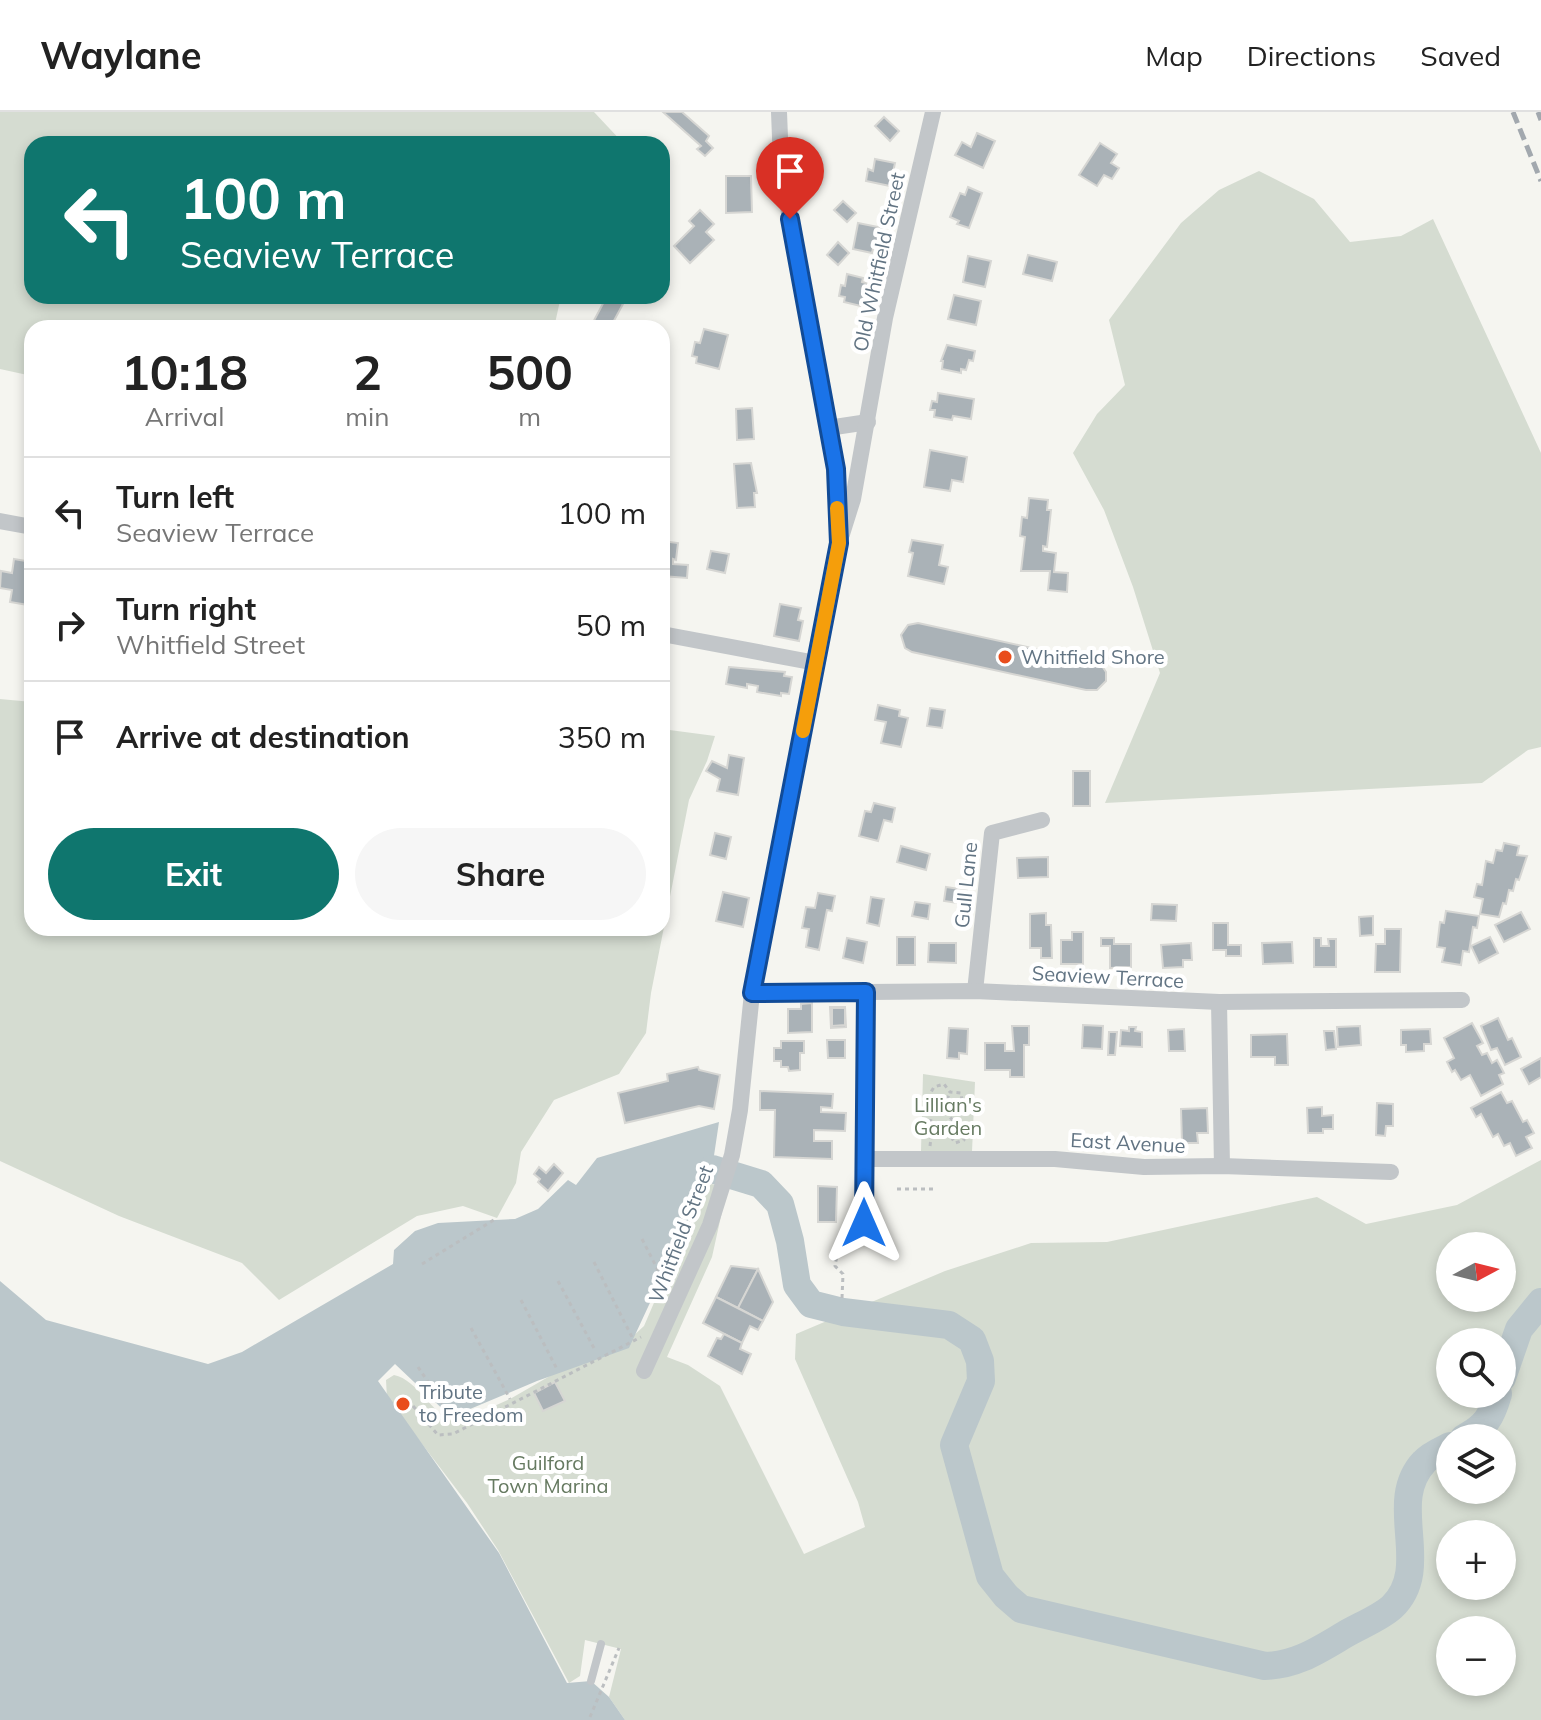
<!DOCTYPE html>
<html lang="en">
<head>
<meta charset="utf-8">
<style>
	body { margin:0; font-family:Mulish,sans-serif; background:#f6f6f6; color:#222; height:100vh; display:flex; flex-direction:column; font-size:30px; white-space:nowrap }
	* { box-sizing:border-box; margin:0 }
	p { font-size:26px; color:#767676 }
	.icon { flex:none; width:44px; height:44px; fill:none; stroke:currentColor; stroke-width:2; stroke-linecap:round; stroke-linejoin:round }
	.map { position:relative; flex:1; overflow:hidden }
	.details { position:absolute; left:24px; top:208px; width:646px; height:616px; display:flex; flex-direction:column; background:#fff; border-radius:24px; box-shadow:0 4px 12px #0003 }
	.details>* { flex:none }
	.hud { position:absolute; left:24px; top:24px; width:646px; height:168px; border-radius:24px; box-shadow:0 4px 12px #0003; background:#0f766e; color:#fff; overflow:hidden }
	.needle { width:52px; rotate:83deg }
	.controls { position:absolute; left:1436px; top:1120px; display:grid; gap:16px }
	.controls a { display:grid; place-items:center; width:80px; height:80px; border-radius:50%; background:#fff; box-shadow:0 4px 12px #0003; font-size:40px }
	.pin { position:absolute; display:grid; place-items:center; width:68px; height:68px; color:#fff; margin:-82px -34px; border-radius:50% 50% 50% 0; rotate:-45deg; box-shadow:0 0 8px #0007 }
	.pin .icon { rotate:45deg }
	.me { position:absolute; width:88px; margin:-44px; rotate:0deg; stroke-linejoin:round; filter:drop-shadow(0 0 6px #0008) }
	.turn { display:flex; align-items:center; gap:28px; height:168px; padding:0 24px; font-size:36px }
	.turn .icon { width:104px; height:104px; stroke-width:2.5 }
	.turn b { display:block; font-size:56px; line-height:68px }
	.eta { display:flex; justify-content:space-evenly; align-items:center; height:136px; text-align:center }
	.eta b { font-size:48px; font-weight:700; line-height:56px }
	.button { display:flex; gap:16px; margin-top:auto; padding:16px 24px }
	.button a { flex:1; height:92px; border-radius:48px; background:#0f766e; color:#fff; font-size:32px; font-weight:700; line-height:92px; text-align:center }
	.button a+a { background:#f6f6f6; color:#222 }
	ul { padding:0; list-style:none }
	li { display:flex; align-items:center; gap:24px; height:112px; padding:0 24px; border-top:2px solid #e0e0e0 }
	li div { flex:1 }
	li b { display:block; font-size:30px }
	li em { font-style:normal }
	header { display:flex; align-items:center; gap:48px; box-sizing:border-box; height:112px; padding:0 40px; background:#fff; border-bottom:2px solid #e0e0e0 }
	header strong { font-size:38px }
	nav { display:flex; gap:44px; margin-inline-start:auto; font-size:28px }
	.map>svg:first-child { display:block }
</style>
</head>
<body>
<header>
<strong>Waylane</strong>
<nav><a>Map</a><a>Directions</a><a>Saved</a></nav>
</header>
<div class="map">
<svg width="1541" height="1608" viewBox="0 0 1541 1608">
	<rect width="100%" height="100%" fill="#f5f5f0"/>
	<g fill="#d5dcd1" fill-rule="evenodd">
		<polygon points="0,0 594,0 624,32 32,32 32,184 561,184 554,216 32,216 32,264 0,257"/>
		<polygon points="1259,59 1314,87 1350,130 1401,124 1433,107 1541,341 1541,635 1528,638 1482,671 1105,691 1160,561 1133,475 1104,398 1073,341 1097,302 1125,273 1109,208 1181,111 1219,78"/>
		<polygon points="0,587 32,590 32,816 662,816 662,617 715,624 707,649 689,688 651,881 646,921 619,962 554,988 521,1040 516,1071 497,1106 463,1094 417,1104 279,1188 242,1151 119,1104 0,1049"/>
		<polygon points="923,962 975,970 972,1040 921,1039"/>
		<path d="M1541,1048v560h-916l-16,-23 12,-48 -36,-9 -5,36 -11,7 -71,-133 -31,-47 -80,-105 -1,-18 8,-5c24,5 36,38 62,48l54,-24 85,-49 37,-13 12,-11 62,-144 21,7 -15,68 -45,100 21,8 32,21 84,168 61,-27 -7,-25 -63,-143 1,-25 149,-63 86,-28 76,-1 210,-45 49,27 91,-19zM1450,1134h52v52h-52zM1450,1230h52v52h-52zM1450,1326h52v52h-52zM1450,1422h52v52h-52zM1450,1518h52v52h-52z"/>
	</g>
	<polygon fill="#bbc7cb" points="719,1010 712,1057 629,1236 537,1269 451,1305 395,1252 378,1269 499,1441 567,1571 591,1569 609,1585 625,1608 0,1608 0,1169 46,1208 208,1252 242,1240 393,1152 394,1138 415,1119 438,1111 515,1107 538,1097 568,1068 576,1073 597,1046"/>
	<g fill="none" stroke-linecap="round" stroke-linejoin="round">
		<g stroke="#bbc7cb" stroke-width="28">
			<path d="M712,1057l49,15 19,20 10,37 7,44 14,19 32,8 106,13 23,15 8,21 1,20 -27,64 36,131 16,20 15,13 244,57c31,-1 52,-15 79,-31 15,-9 36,-17 48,-28 42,-40 -7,-104 32,-145 6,-7 18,-12 26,-16"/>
			<polyline points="1502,1266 1519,1217 1541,1190"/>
			<path d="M1464,1326c22,-12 27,-20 34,-44"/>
		</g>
	</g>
	<g fill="#aab2b7" stroke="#d6d6d3" stroke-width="2">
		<polygon points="663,0 682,0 709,24 706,29 713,36 705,44 697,37 701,34"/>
		<polygon points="884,5 899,19 890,29 875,14"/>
		<polygon points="977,21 995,29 983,56 955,43 962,30 971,35"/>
		<polygon points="1100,31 1117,42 1111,51 1119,56 1112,67 1104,63 1097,74 1079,63"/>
		<polygon points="875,47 895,51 890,74 866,69 868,57 873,59"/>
		<polygon points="726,64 751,64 752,100 726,101"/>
		<polygon points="968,75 982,81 969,116 957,112 959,109 950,105 960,81 965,83"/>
		<polygon points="843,89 856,101 847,110 834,98"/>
		<polygon points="700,98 714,112 706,120 714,128 690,151 674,134 694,114 689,109"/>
		<polygon points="858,111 883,116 879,133 874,132 872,141 853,137"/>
		<polygon points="838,130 849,141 838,153 827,143"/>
		<polygon points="1028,143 1057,150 1052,169 1023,162"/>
		<polygon points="968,144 991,149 985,175 963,170"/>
		<polygon points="847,162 863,166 862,170 870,172 865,195 844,190 845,185 839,184 841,173 845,174"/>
		<polygon points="954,183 981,189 976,213 948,207"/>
		<polygon points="607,184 623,192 610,216 590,216"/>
		<polygon points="704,217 728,223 719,257 696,251 697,245 692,244 695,230 700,231"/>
		<polygon points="947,233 975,239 973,249 969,248 966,258 961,257 961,261 942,257 943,249 941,249"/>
		<polygon points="938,281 974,287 971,307 953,304 952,308 934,305 935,298 930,298 932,289 937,290"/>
		<polygon points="752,296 754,327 737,328 736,297"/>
		<polygon points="930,338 967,345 963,370 952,368 950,379 924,375"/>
		<polygon points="751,351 757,381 754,381 755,395 737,396 734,352"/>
		<polygon points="1029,386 1048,388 1047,398 1051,398 1047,435 1043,434 1043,439 1056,441 1054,460 1068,461 1067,480 1048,478 1050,459 1021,459 1025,425 1020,424 1022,405 1027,406"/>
		<polygon points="912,428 943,433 939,453 948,455 944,472 908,464 913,441 909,440"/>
		<polygon points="662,429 678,431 676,448 673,447 673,452 688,453 687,466 662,464"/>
		<polygon points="711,439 729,442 725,461 707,457"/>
		<polygon points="14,447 32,450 28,493 10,490 12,478 0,476 1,459 12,461"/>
		<polygon points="780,492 801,496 798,508 803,509 799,529 774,524"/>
		<polygon points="918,511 1100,551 1106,560 1106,569 1097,578 1086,578 912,540 905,536 901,523 908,513"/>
		<polygon points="729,555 785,560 784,564 792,565 789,582 781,581 781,584 757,580 758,574 747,572 747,576 726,572"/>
		<polygon points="878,593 900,598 899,604 908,606 901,635 881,631 886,610 875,608"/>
		<polygon points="930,596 945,598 942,616 927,614"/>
		<polygon points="729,643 744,646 738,683 717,679 720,667 706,659 712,649 727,656"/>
		<rect x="1073" y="659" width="17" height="35"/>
		<polygon points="874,691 895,696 892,710 884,708 878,729 859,724 865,699 871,700"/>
		<polygon points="715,721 731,725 726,747 710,743"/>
		<polygon points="1504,731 1519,734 1517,743 1527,744 1519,768 1516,767 1513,779 1509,778 1506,792 1503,791 1499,805 1480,802 1483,787 1474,785 1477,772 1482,773 1486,749 1493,751 1496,738 1502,739"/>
		<polygon points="901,734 930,742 926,758 897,750"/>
		<polygon points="1048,745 1048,765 1018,766 1017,746"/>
		<polygon points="946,775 967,778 965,792 944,789"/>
		<polygon points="723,780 749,786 743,815 716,809"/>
		<polygon points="818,781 835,784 832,799 827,798 819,838 806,835 809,817 802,816 806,795 815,796"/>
		<polygon points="871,785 884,787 879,814 867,811"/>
		<polygon points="915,790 930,792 928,807 912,804"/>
		<polygon points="1152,792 1177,793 1176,809 1151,808"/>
		<polygon points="1446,799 1479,804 1477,816 1473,815 1469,840 1463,839 1461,853 1442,850 1445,836 1437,835 1440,810 1444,811"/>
		<polygon points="1521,800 1530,817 1504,830 1495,813"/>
		<polygon points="1046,801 1046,813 1051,813 1052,846 1041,846 1041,836 1030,836 1030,802"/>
		<polygon points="1373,804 1373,823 1360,824 1359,805"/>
		<polygon points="1213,811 1228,811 1228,833 1241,833 1241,844 1226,844 1226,838 1213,838"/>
		<polygon points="1385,817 1401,817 1400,860 1375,860 1376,832 1385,832"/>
		<polygon points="1072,820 1083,820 1083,852 1061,852 1061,828 1072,828"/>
		<rect x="897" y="825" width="18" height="28"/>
		<polygon points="1490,825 1498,841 1479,851 1471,834"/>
		<polygon points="847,826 867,830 863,851 843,846"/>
		<polygon points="1101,826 1114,826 1114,832 1131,832 1131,855 1110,856 1110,834 1101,834"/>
		<polygon points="1314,826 1321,826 1321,834 1329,834 1328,827 1336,827 1336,855 1314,855"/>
		<polygon points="1292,830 1293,851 1263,852 1262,831"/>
		<polygon points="929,831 956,831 956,851 928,850"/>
		<polygon points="1191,831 1192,848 1183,848 1183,855 1163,856 1161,833"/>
		<polygon points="812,891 812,920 788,921 788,897 801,897 801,892"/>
		<polygon points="830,895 845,895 846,915 831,916"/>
		<polygon points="832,896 845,896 845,913 832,914"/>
		<polygon points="1498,906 1508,928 1512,926 1521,945 1505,953 1497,936 1491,938 1481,914"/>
		<polygon points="1472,911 1483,931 1477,934 1482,943 1487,941 1492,951 1497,948 1504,961 1499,963 1503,972 1481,984 1470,963 1461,968 1455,958 1452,960 1447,950 1454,946 1444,926"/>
		<polygon points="1083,913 1103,914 1102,937 1082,936"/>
		<polygon points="1012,914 1029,914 1029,933 1024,933 1024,965 1010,965 1010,958 985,958 985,931 1005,931 1005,939 1014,939"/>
		<polygon points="1360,914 1361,933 1338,935 1337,915"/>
		<polygon points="1129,915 1136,915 1135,919 1142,920 1142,935 1120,934 1121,918 1129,919"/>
		<polygon points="949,916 968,917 967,942 959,941 959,947 947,946"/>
		<polygon points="1184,917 1185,939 1169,939 1168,918"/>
		<polygon points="1430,917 1431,932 1424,932 1424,939 1406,940 1406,933 1401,933 1401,918"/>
		<polygon points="1324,919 1334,919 1336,937 1326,938"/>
		<polygon points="1109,920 1117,920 1115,943 1108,943"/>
		<polygon points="1287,922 1288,953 1275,953 1275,945 1251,945 1251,923"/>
		<polygon points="827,928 845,928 845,946 828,946"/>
		<polygon points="781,929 804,929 804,941 800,941 800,958 789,959 788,955 781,955 781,949 774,949 774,936 781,936"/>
		<polygon points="1541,946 1541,965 1529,972 1521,957"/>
		<polygon points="698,955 699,958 720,963 714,997 699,994 625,1011 618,981 668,969 667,962"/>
		<polygon points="760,979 833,982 832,996 821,995 821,1000 846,1001 845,1019 814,1018 814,1029 832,1029 832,1047 774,1045 775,998 760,998"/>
		<polygon points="1501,980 1507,991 1512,989 1523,1010 1527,1008 1534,1021 1526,1025 1532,1036 1516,1044 1510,1031 1504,1034 1498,1022 1493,1025 1481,1002 1476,1005 1471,996"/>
		<polygon points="1377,991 1393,992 1393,1014 1386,1014 1385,1024 1376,1023"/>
		<polygon points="1322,995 1322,1004 1333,1003 1333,1017 1323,1017 1323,1021 1308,1021 1307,996"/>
		<polygon points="1207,996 1208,1021 1197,1021 1198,1031 1182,1031 1181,997"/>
		<polygon points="554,1052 563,1061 548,1079 538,1070 540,1067 534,1062 539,1055 546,1061"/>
		<polygon points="818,1074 837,1075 836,1110 818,1110"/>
		<polygon points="731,1154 758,1157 738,1196 716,1185"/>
		<polygon points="758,1157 773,1190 763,1209 738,1196"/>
		<polygon points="716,1185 763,1209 758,1218 750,1214 742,1231 703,1211"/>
		<polygon points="724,1222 742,1231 740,1237 751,1242 742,1262 708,1244 717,1226 721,1227"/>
		<polygon points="555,1270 565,1289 543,1299 534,1281"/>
	</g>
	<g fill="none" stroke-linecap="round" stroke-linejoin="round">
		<g stroke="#bbbec0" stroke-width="3" stroke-dasharray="4 4" stroke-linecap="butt">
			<polyline points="931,1026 948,1020 955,1031 964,1028 962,1018 946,1001 945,993 950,980"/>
			<polyline points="930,1034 931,1026 928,1020 932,1003 931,980 934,975 944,972 950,980 961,981 963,996 957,1010"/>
			<polyline points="897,1077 937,1077"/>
			<polyline points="642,1127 663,1168"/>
			<polyline points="594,1150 632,1225"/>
			<polyline points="422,1152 497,1106"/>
			<polyline points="558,1169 595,1238"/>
			<polyline points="842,1186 843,1162 835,1154 839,1132 844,1129 860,1127"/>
			<polyline points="521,1188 558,1259"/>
			<polyline points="471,1216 510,1287"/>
			<polyline points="418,1255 456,1311"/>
			<polyline points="413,1294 438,1323 453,1322 641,1225"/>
			<polyline points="590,1605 619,1536"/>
		</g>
		<polyline stroke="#c2c6c9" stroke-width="8" points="591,1569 601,1532"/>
		<g stroke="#c2c6c9" stroke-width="16">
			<polyline points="828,316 868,310"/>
			<polyline points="0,409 32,415"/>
			<polyline points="842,422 853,387 885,206 933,0"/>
			<polyline points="662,522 816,551"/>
			<polyline points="975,879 992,721 1042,708"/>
			<polyline points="752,881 975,879 1219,890 1462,888"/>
			<polyline points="1219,890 1222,1054"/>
			<polyline points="864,1047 1055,1047 1144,1055 1222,1054 1391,1060"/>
			<polyline points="864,1111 866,880"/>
			<polyline points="644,1259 710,1113 732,1043 740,998 752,881 839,431 836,357 799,163 781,51 779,0"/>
		</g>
		<g stroke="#a2a8ae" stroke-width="5" stroke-dasharray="12 6" stroke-linecap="butt">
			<polyline points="1513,0 1541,69"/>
			<polyline points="1538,0 1541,8"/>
		</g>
	</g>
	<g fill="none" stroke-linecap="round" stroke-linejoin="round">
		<g stroke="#114b97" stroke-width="20">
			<polyline id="route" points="790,107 836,357 839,431 752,881 866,880 864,1111"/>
		</g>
		<use href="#route" stroke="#1a73e8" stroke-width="14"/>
		<polyline stroke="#f59e0b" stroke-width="14" points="803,619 839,431 837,396"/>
	</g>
	<g fill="#e94d1c" stroke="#fff" stroke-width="3">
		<circle cx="1005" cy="545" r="8"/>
		<circle cx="403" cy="1292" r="8"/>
	</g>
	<g text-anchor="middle" stroke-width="8" stroke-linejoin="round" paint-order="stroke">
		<g font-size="20" fill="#627483" stroke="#fff">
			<text transform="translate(879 150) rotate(-78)" y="7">Old Whitfield Street</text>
			<text transform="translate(966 773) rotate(-84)" y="7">Gull Lane</text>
			<text transform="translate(1108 865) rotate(3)" y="7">Seaview Terrace</text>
			<text transform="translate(1128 1031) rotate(3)" y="7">East Avenue</text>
			<text transform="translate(681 1122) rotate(-69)" y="7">Whitfield Street</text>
		</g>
		<g font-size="20" fill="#627483" stroke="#fff" text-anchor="start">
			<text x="1021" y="552">Whitfield Shore</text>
			<text x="419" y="1287">Tribute<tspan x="419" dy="23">to Freedom</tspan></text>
		</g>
		<g font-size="20" fill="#667a61" stroke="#fff">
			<text x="948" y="1000">Lillian's<tspan x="948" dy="23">Garden</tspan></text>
			<text x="548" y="1358">Guilford<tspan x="548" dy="23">Town Marina</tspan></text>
		</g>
	</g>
</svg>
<div class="controls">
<a><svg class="needle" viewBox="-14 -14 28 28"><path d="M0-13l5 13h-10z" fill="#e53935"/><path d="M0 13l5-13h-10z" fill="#767676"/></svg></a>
<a><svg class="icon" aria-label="search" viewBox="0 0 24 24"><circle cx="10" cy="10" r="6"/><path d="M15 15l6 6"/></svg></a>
<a><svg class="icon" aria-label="layers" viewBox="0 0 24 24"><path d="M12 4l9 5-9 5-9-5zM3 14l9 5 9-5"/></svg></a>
<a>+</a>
<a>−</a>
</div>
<div class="pin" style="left:790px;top:107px;background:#d93025"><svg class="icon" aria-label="arrive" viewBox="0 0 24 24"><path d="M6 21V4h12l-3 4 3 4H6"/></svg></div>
<svg class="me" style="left:864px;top:1111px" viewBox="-20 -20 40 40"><path d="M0-17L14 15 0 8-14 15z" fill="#1a73e8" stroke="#fff" stroke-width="4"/></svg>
<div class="hud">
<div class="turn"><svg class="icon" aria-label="left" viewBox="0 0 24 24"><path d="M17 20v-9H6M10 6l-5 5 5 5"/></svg><div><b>100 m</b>Seaview Terrace</div></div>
</div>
<section class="details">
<div class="eta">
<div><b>10:18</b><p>Arrival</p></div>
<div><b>2</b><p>min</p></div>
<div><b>500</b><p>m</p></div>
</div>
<ul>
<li><svg class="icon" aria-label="left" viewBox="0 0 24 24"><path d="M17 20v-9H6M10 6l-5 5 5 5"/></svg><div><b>Turn left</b><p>Seaview Terrace</p></div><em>100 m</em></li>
<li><svg class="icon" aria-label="right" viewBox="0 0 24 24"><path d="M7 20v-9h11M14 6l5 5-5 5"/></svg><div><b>Turn right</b><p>Whitfield Street</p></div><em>50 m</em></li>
<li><svg class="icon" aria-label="arrive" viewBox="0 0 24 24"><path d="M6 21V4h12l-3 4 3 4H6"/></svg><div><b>Arrive at destination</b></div><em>350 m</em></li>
</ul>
<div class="button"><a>Exit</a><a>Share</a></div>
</section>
</div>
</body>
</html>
